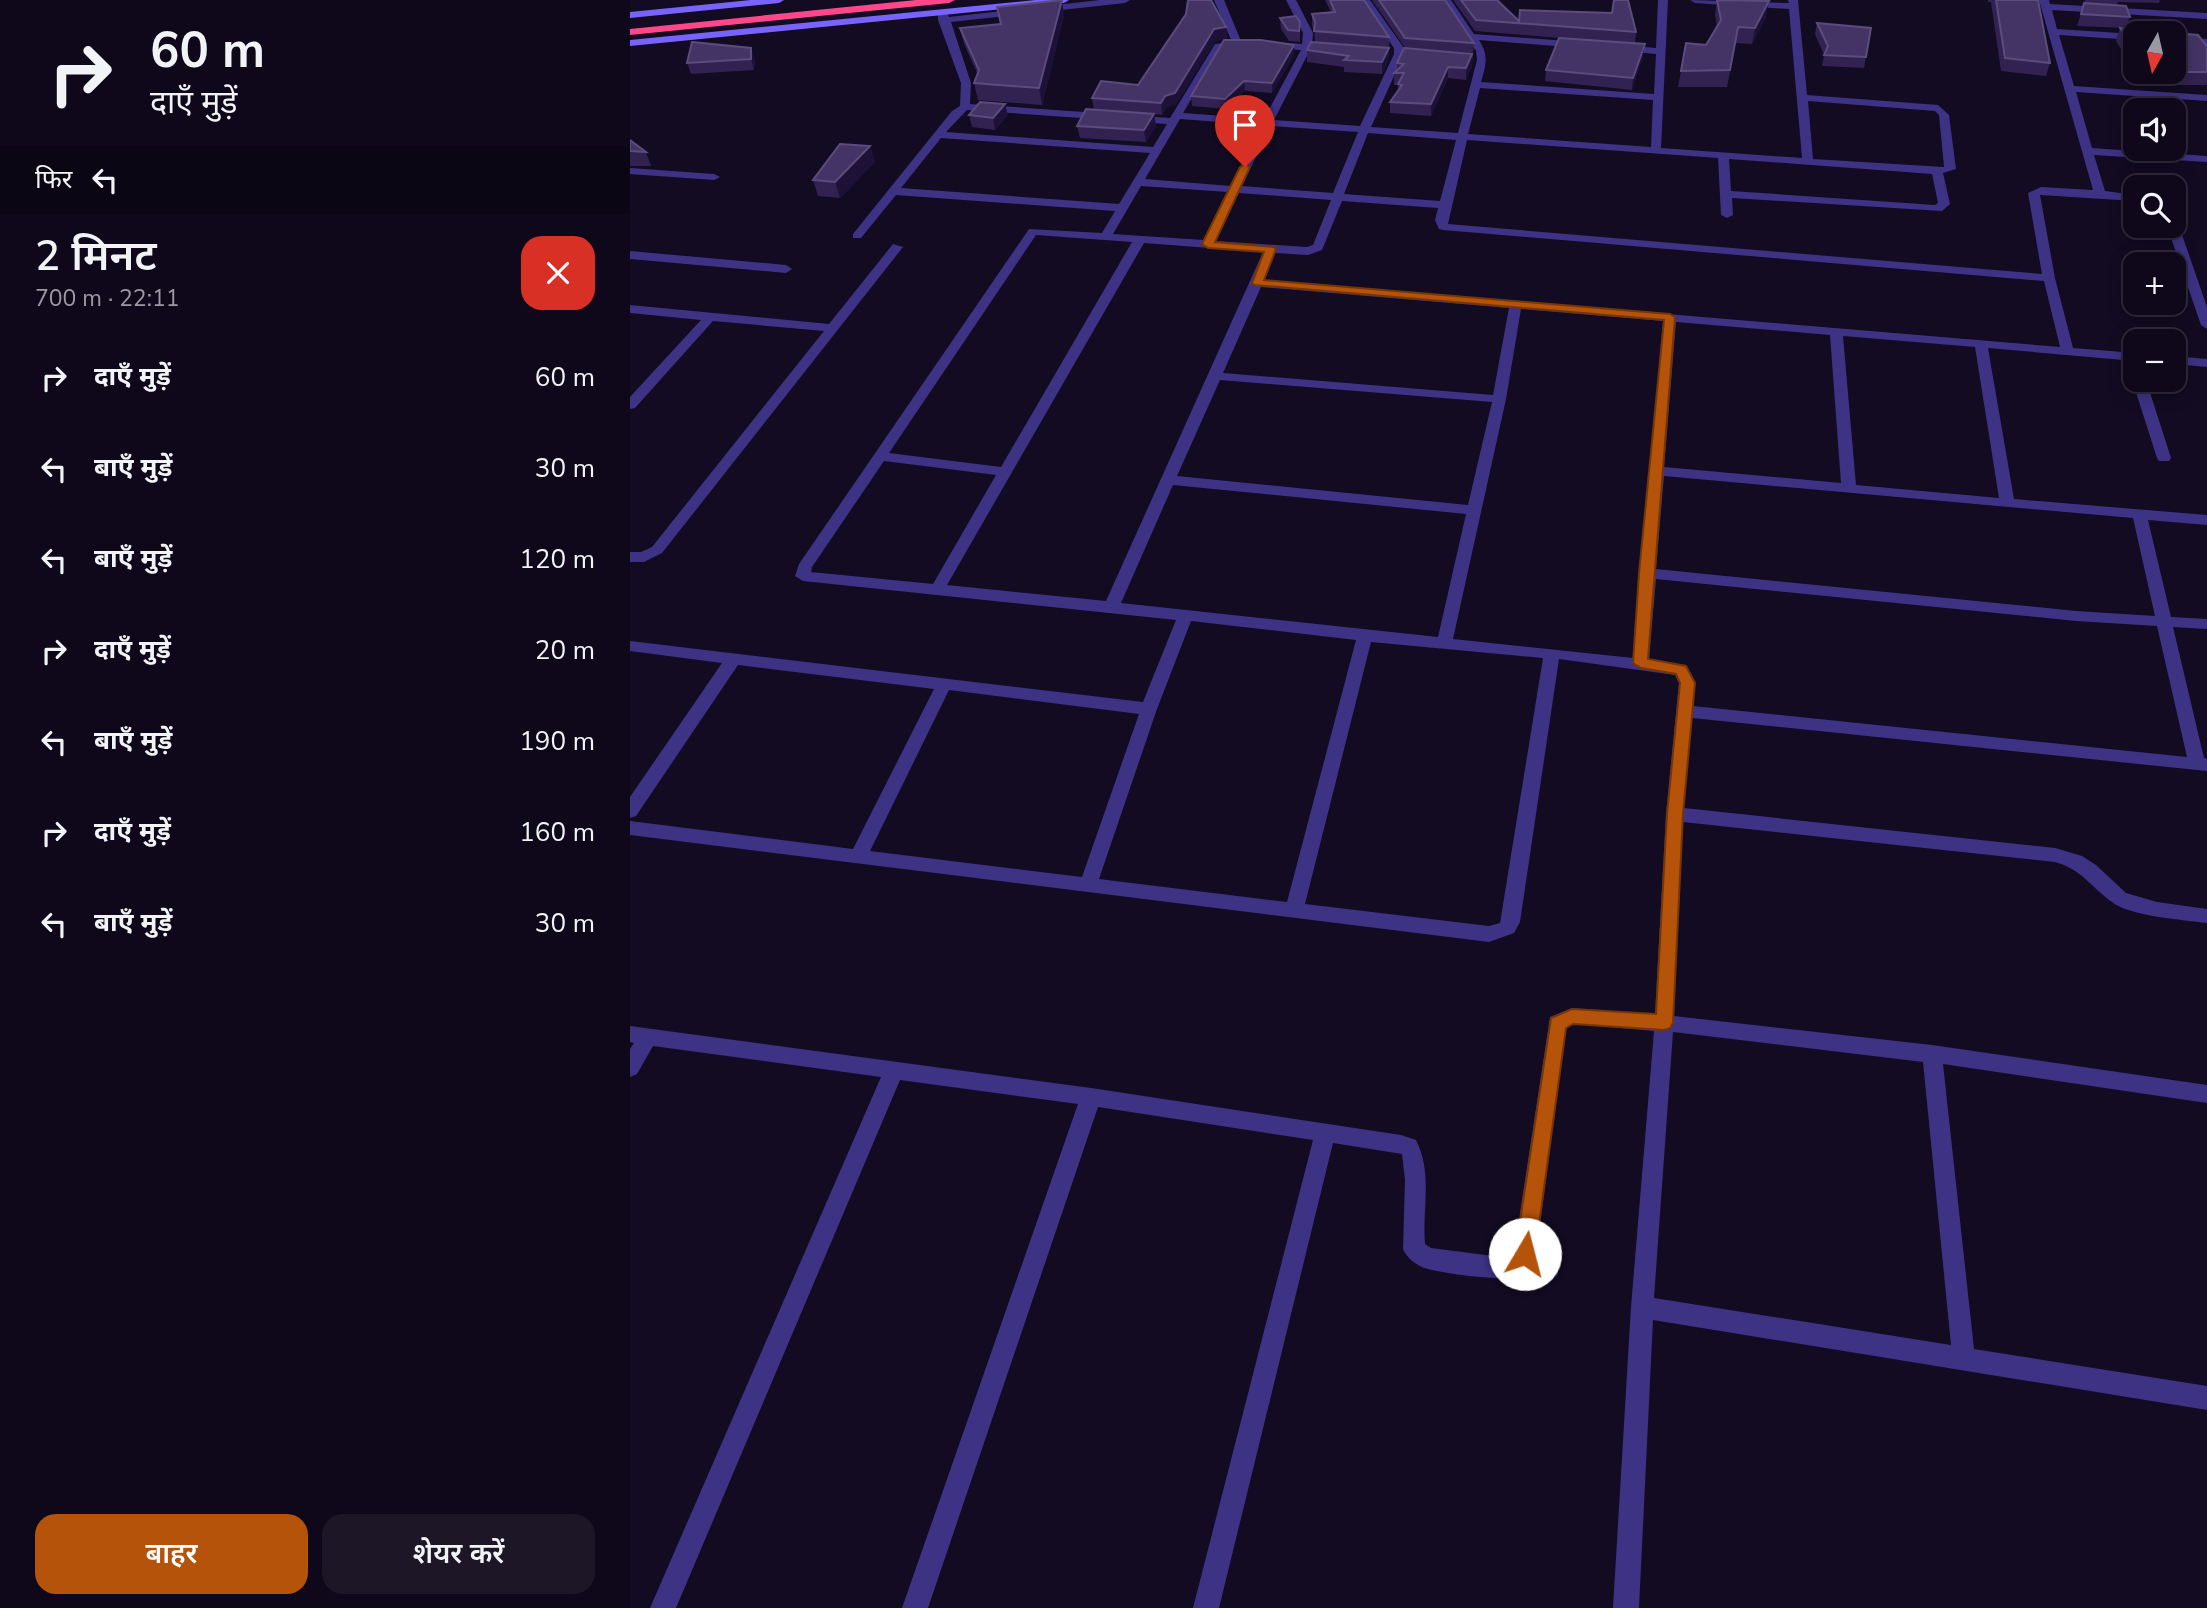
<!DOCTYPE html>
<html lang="hi">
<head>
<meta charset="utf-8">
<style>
	body { margin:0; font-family:"Nunito Sans","Noto Sans Devanagari",sans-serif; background:#1c1627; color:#f1f3f6; height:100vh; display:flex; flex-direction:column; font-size:26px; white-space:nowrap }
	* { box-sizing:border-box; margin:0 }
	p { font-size:23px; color:#9b9aa2 }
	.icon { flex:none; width:38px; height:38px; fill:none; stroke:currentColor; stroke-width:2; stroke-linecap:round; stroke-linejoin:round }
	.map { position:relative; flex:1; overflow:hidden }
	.details { display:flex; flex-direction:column; background:#0e081a; width:630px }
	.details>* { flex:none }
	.banner { background:#0e081a; color:#f1f3f6; overflow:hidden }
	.needle { width:46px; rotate:188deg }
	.controls { position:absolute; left:1493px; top:21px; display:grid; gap:14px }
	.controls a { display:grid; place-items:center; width:63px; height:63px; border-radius:14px; background:#0e081a; box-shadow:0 4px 18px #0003,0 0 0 2px #2e2939; font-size:35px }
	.pin { position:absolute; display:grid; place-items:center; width:60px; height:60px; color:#fff; margin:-72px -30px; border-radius:50% 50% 50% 0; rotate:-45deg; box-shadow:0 0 7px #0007 }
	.pin .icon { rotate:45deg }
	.me { position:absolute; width:77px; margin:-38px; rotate:8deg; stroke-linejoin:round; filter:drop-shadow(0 0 5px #0008) }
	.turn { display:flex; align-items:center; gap:24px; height:147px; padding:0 35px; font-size:32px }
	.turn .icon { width:91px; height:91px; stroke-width:2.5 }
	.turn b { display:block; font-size:49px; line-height:60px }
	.then { display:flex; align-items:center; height:66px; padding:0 35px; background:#0003; gap:14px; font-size:26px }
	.round { display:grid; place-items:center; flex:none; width:74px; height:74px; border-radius:21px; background:#1c1627 }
	.head { display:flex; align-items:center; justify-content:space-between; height:119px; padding:0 35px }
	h1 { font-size:42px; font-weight:600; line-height:52px }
	.cta { display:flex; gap:14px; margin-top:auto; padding:14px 35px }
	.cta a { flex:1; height:80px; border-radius:21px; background:#b45309; color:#fff; font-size:28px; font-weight:600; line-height:80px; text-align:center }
	.cta a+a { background:#1c1627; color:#f1f3f6 }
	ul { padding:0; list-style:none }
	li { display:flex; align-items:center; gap:21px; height:91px; padding:0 35px }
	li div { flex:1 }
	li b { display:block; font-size:26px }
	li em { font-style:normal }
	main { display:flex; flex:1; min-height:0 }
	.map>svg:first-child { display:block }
</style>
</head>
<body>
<main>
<section class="details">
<div class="banner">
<div class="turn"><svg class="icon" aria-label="right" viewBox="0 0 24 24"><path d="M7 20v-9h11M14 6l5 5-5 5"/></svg><div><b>60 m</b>दाएँ मुड़ें</div></div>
<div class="then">फिर<svg class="icon" aria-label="left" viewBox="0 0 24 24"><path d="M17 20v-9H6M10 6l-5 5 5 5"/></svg></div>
</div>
<div class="head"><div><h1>2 मिनट</h1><p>700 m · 22:11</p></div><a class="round" style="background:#d93025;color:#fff"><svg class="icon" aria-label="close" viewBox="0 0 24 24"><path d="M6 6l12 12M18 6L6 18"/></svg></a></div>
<ul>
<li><svg class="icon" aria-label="right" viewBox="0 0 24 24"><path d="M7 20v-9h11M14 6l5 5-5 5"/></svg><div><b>दाएँ मुड़ें</b></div><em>60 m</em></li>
<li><svg class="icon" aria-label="left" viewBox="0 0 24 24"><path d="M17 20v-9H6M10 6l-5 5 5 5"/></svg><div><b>बाएँ मुड़ें</b></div><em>30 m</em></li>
<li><svg class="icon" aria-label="left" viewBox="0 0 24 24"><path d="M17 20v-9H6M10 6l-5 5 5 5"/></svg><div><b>बाएँ मुड़ें</b></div><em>120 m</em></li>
<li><svg class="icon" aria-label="right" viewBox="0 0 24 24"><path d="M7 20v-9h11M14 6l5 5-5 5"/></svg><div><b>दाएँ मुड़ें</b></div><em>20 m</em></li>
<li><svg class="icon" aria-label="left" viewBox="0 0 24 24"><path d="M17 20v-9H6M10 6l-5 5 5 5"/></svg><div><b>बाएँ मुड़ें</b></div><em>190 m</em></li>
<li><svg class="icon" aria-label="right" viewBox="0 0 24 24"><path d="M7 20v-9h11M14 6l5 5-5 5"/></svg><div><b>दाएँ मुड़ें</b></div><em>160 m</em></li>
<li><svg class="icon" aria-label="left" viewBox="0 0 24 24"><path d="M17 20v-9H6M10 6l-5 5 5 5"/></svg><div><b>बाएँ मुड़ें</b></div><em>30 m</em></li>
</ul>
<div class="cta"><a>बाहर</a><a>शेयर करें</a></div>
</section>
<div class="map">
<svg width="1577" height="1608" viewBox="0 0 1577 1608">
	<rect width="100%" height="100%" fill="#120b22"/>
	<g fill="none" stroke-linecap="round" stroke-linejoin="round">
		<g fill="#3e3285" fill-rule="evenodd">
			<path d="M470,0h30l-5,3 -174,19 20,61 -1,21 200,14 45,-74 17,-2 -18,-42h10l17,41 9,2 -29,6 -38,64 81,6 37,-69 -28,-2 -5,-3 5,-3 29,2 1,-11 -17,-33h10l17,33 -1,12 25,4 -5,3 -22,-2 -36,70 86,6 34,-72v-6l-34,-48h10l34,48v6l-33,73 87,6 19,-73 -1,-9 -35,-51h10l23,34 107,8 5,3 -5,3 -102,-8c10,16 7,25 2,42l173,12 2,-40 -33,-3 -5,-3 5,-3 33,3 2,-48h10l-7,148 141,10 -13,-149 -94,-6 -5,-3 99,3 -1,-3h10l9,95 131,10 11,10 7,54 -13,4 7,31 -8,7 -210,-13 1,17 -6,3 -6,-3 -3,-57 -251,-18 -19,84 594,50 -14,-81 13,-6 52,3 -54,-190h10l1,4 157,9v6l-155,-9 5,19 78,5v6l-76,-5 15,51 133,9v6l-131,-9 16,56 115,8v6l-113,-7 11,36 30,4v6l-95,-6 15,83 18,70 62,5v8l-147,-13 26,151 193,16v10l-59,-5 23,97 36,2v10l-34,-2 31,131 3,1v12l-515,-53 -8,90 371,40 27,8 14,9 30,28 31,9 50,7v14c-23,-3 -78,-7 -95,-21 -21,-15 -31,-33 -57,-40l-372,-40 -9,194 258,29 275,40v18l-264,-39 31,285 233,37v24l-554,-90 -14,288h-26l18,-301 23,-276 -80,-7 -8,4 -30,226 -11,22c-16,6 -86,-2 -103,-9 -8,-4 -15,-9 -19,-18l2,-69 -3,-26 -69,-11 -114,465h-26l120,-468 -215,-33 -170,501h-26l176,-504 -178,-24 -224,528h-26l231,-531 -228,-31 -16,28 -7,3v-28l4,-6 -4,-1v-16l461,62 310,47 15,5c17,34 6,68 9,104l6,4 78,10 5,-6 36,-235 22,-9 83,6 11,-200 13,-131 -4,-8 -116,-16 -39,263 -6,11 -25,9 -859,-107v-14l223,28 81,-160 -196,-24 -102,151 -6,2v-21l92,-134 -92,-12v-10l513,61 33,-82 -373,-39 -8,-5 4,-12 230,-335 73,4 13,-22 -219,-16 -35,43h-8v-4l99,-123 8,-5 1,-23 -23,-63v-7l8,-2 3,6zM850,88l173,12 -2,47 -183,-13zM1178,101l127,10 4,4 5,52 -131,-8zM337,110l200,14 -14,23 -207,-15zM550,119l81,6 -30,61 -86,-7zM641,126l87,6 -25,61 -91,-7zM738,133l88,7 -16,61 -96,-7zM311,138l209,15 -31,51 -218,-16zM1099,159l203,15 6,29 -3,2 -204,-14zM511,186l87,6 -24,48 -91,-6zM609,193l92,7 -18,45 -6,2 -92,-6zM712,201l96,7 -3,12 4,9 4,1 601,51 16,66 -796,-67 10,-27 34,2 14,-5zM406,235l96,7 -131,225 -112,-14zM514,243l119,9 -157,349 -159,-16zM631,287l248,21 -16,87 -270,-22zM891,309l142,12 -22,248 -3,4 3,3 -8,82 -180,-19 53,-240zM1046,322l154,13 11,148 -177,-16zM1213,336l132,11 24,151 -143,-13zM590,380l272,22 -24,103 -291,-29zM254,461l112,14 -63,109 -122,-12 1,-5zM1034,476l469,42 22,98 -79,-5 -420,-42zM543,485l293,29 -28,123 -317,-34zM1026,579l420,42 81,5 30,131 -494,-51 2,-23 -8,-17 -38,-6zM561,621l165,19 -69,262 -188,-23 58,-170zM741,642l172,16 -43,265 -11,3 -184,-22zM319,690l190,24 -57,163 -212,-26zM1043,1032l250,30 28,283 -297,-47z"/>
			<polygon points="1544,37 1577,39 1577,45 1544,43"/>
			<polygon points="0,168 84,174 90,177 84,180 0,174"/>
			<polygon points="1544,223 1549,226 1577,307 1577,329 1571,325 1537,226 1544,226"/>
			<polygon points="263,244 273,247 32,553 14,562 0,562 0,552 11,552 22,547 194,331 83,321 5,408 0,409 0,397 71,320 0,313 0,305 199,324"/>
			<polygon points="0,251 156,265 162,269 156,273 0,259"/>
			<polygon points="1544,356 1577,359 1577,367 1544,364"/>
			<polygon points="1504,377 1505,380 1516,380 1541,458 1539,461 1529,461 1527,458 1502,380"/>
		</g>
		<g fill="#7963ff" fill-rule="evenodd">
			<polygon points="121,0 154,0 149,3 0,18 0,12"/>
			<polygon points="406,0 439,0 434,3 0,46 0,40"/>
		</g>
		<polygon fill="#ff478a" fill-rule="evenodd" points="286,0 325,0 319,3 0,35 0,29"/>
	</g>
	<g fill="#312252" fill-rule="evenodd">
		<polygon points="695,0 734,0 759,37 759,59 752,74 714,72 714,67 677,62 677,50 685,43 684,30 682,26 682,14 701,12"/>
		<polygon points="742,0 815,0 844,43 842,65 836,80 818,78 801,116 760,113 760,102 768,91 768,85 764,85 764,73 767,70 767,63 775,48"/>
		<polygon points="823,0 867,0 889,21 1006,32 1005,44 1013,56 1002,90 915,81 916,70 929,38 845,31"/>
		<polygon points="1087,0 1136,17 1122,44 1106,43 1097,87 1048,87 1051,71 1076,45 1087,26 1085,15"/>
		<polygon points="1358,0 1408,0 1420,63 1416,76 1371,71 1361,2 1358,2"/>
		<polygon points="1455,0 1530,0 1529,3 1488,2 1487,5 1500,17 1496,28 1447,26"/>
		<polygon points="367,7 434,16 412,105 348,100 344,83 348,75 334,44 330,28 370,24"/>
		<polygon points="556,14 596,27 597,38 585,41 546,104 537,107 532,115 524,114 526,126 516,142 450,138 447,126 464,110 462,98 508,85"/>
		<polygon points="650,18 670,22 670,42 659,41 651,29"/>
		<polygon points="1187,23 1236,57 1234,68 1192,66 1194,55 1185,34"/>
		<path d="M1490,28l87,18v39h-64l-27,-44zM1505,33l39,39h-39z"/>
		<polygon points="62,42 125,59 124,70 61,74 57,63"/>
		<polygon points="664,55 642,93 615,91 596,109 562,106 561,96"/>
		<polygon points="339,115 378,115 365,130 342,127"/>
		<polygon points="0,140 16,152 21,166 0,166"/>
		<polygon points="240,146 245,162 210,198 188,196 183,180"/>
	</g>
	<g fill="#1d1137">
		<polygon points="432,0 434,16 412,105 409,88"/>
		<polygon points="1139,1 1136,17 1122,44 1125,28"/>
		<polygon points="596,27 597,38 585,41 546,104 537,107 532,115 531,103 535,96 584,29"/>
		<polygon points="1015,44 1013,56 1002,90 1003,78"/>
		<polygon points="664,45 664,55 642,93 642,83"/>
		<polygon points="121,48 125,59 124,70 121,59"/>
		<polygon points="759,48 759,59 752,74 752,62"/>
		<polygon points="842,54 842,65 836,80 836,68"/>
		<polygon points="818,67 818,78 801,116 801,104"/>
		<polygon points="614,81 615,91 596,109 595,99"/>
		<polygon points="375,104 378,115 365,130 363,118"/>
		<polygon points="524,114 526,126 516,142 514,130"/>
		<polygon points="240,146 245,162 210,198 205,182"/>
	</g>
	<g fill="#433465" stroke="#5a4c7d" stroke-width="2">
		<polygon points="432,0 409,88 344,83 349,70 330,28 371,24 367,7"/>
		<polygon points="558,0 581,0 596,27 584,29 545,93 535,96 531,103 462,98 471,81 508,85 556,14"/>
		<polygon points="700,0 734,0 759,37 684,31 685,22 682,14 705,12"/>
		<polygon points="749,0 815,0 844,43 775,38"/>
		<polygon points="831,0 867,0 889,21 890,10 982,13 984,0 998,0 1006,32 846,20"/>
		<polygon points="1087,0 1139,1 1125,28 1108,27 1100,70 1051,71 1056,43 1076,45 1091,20"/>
		<polygon points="1366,0 1408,0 1420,63 1375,58"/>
		<polygon points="1454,3 1496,6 1500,17 1451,14"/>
		<polygon points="666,16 670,22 669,31 658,30 650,18"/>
		<polygon points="1187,23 1241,28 1236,57 1194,55 1198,46"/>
		<polygon points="1490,28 1568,35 1577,46 1577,72 1544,72 1544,33 1505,33 1505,52"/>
		<polygon points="929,38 1015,44 1003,78 916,70"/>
		<polygon points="594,40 631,40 664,45 642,83 614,81 595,99 561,96"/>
		<polygon points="62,42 121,48 121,59 57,63"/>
		<polygon points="681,42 759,48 752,62 714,60 719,56 677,50"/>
		<polygon points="774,48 842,54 836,68 818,67 801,104 760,102 772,85 768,84 774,73 764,73 774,64 767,63"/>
		<polygon points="350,102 375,104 363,118 339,115"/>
		<polygon points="456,109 524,114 514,130 447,126"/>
		<polygon points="0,140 16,152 0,151"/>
		<polygon points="210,144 240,146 205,182 183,180"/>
	</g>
	<polygon fill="#b45309" stroke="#753606" stroke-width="2" points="615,164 620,167 585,242 644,247 646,249 634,280 1040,314 1045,317 1018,659 1056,666 1065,683 1053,814 1043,1023 1040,1028 1034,1030 943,1024 936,1028 905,1254 902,1260 895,1263 887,1260 885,1254 921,1018 942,1009 1026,1014 1037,814 1050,683 1046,674 1011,668 1003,663 1009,573 1034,320 624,285 622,283 634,252 578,248 572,244 610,167"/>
</svg>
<div class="controls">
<a><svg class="needle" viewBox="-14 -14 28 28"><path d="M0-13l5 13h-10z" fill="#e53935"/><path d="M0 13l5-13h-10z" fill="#9b9aa2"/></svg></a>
<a><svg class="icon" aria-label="sound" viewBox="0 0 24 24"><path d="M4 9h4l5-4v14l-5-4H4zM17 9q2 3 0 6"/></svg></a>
<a><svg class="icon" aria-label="search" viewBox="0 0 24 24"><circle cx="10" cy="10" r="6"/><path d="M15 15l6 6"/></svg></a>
<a>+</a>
<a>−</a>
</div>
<div class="pin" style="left:615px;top:167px;background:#d93025"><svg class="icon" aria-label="arrive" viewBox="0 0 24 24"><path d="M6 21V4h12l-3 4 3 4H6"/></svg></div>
<svg class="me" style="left:895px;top:1254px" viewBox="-20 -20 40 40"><circle r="19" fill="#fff"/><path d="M0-13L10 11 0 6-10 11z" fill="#b45309"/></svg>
</div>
</main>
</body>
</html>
